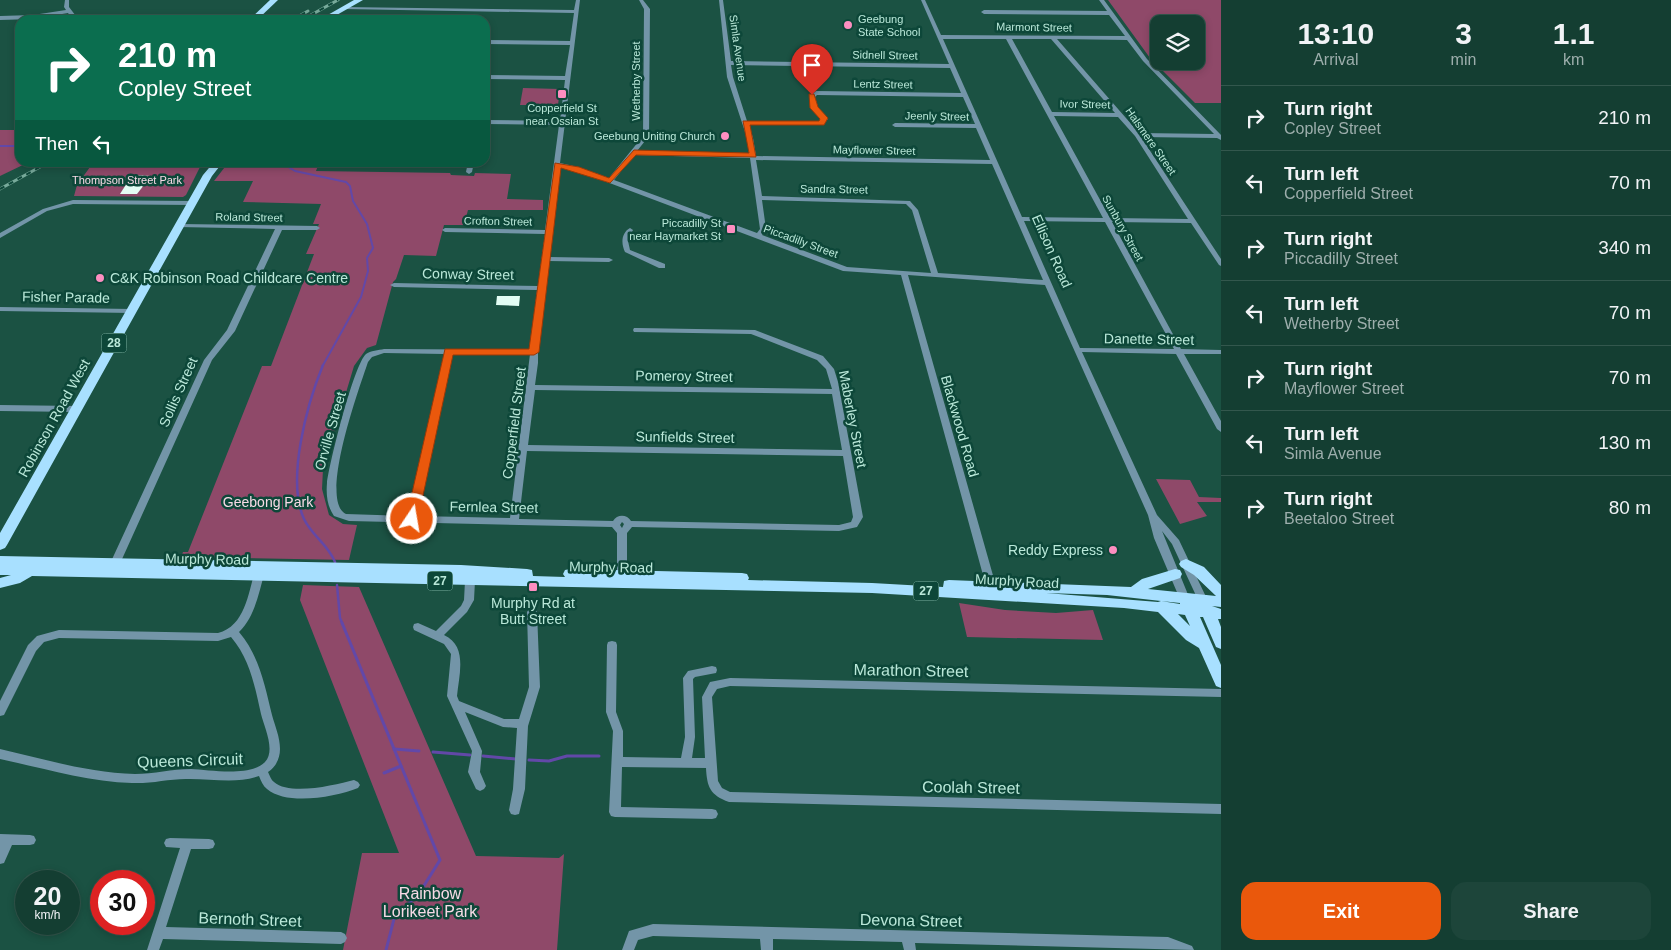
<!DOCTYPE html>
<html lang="en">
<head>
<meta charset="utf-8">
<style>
	body { margin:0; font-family:Helvetica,sans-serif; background:#1d453a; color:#f1f3f6; height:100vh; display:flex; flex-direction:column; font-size:19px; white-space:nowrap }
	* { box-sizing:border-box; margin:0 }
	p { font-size:16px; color:#9daeac }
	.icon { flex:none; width:28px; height:28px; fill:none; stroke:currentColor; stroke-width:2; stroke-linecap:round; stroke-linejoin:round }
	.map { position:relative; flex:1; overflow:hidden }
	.sheet { display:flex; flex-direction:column; background:#143e32; width:450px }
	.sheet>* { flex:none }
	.guide { position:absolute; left:15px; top:15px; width:475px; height:152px; border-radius:15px; box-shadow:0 2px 8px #0003,0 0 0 1px #33574d; background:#0b6e4f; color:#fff; overflow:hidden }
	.controls { position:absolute; left:1150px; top:15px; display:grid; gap:10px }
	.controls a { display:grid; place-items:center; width:55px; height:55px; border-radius:10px; background:#143e32; box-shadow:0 2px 8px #0003,0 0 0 1px #33574d; font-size:25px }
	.speed { position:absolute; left:15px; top:870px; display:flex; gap:10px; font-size:25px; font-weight:700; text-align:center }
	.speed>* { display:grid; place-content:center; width:65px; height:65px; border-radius:50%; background:#143e32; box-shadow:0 2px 8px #0003,0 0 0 1px #33574d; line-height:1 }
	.speed small { font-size:12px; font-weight:400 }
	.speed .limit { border:8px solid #d22; background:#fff; color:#111 }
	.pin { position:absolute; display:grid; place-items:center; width:42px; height:42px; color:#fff; margin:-51px -21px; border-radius:50% 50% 50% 0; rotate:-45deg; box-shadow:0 0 5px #0007 }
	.pin .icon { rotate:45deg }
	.me { position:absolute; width:55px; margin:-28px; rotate:12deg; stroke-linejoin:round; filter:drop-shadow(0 0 4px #0008) }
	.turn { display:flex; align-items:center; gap:18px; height:105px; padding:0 20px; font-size:22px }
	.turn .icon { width:65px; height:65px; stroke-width:2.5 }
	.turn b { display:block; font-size:35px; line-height:42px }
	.then { display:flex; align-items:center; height:48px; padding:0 20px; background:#0003; gap:10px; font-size:19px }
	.eta { display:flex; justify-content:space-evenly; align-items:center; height:85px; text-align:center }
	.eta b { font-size:30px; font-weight:600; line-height:35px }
	.primary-button { display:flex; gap:10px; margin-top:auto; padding:10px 20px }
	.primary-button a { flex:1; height:58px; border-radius:15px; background:#ea580c; color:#fff; font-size:20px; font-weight:600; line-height:58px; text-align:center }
	.primary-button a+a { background:#1d453a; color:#f1f3f6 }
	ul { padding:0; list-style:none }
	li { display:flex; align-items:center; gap:15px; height:65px; padding:0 20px; border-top:1px solid #33574d }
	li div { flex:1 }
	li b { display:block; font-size:19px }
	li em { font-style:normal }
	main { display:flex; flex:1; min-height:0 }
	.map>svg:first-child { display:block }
</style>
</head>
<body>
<main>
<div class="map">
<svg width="1221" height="950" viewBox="0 0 1221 950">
	<rect width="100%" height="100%" fill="#1b5243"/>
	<g fill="#8f4969" fill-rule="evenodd">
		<path d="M1108,0h113v103h-26l-45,-45zM1159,24h37v37h-37z"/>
		<polygon points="523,88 560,89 558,105 520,105"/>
		<polygon points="0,130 20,130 20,162 27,163 0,176"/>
		<polygon points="60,162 202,163 186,195 183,197 74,196 77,185 90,167 53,166"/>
		<polygon points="228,163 319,163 316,171 450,173 451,175 474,176 475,173 511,174 507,199 543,200 543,210 468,210 464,225 444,225 436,256 404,255 396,279 393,282 376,345 367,348 354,366 323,469 322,489 329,515 343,524 357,525 349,560 181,557 183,552 188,552 262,366 271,366 314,254 306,254 319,224 313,224 321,204 243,202 253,181 214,181"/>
		<polygon points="1156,479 1190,480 1199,497 1221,498 1221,502 1197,502 1207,516 1180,524"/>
		<polygon points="303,585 359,587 476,856 559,858 564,854 557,950 343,950 362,853 399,853 300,600"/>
		<polygon points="959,603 1005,610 1056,613 1093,610 1103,640 967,637"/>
	</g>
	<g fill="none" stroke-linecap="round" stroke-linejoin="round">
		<g stroke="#6248a8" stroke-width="2">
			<polyline points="0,146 20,146"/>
			<polyline points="280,162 295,171 346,182 350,186 353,201 367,224 373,248 367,258 368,271 361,297 322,367"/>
		</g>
		<g stroke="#6248a8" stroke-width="2.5">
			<path d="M323,365c-16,39 -37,115 -19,154 8,17 24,25 31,43"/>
			<polyline points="337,585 340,618 343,625"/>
		</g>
		<g stroke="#6248a8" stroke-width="3">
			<polyline points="342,623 440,860 420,892 394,919 386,950"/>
			<polyline points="394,749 419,751"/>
			<polyline points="433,752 470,755"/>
			<polyline points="483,756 516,759"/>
			<polyline points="529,760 549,761 567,756 599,756"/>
			<polyline points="384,773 401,766"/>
		</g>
	</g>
	<g fill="#e3fdf4">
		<polygon points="132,175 151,176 137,194 120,194"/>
		<polygon points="497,296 520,296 519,306 496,305"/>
	</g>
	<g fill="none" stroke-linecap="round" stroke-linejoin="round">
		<g fill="#7395a8" fill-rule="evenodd">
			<polygon points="65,0 69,0 69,7 79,20 73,20 68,13 33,19 0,20 0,16 33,15 66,10 64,7"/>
			<path d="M576,0h4l-20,163 18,4 31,11 34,-42 1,-127 -5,-9h4l7,9 -1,127 -12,15 112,3 -2,-16 -20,-61 -8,-77h4l8,61 218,3 -28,-64h4l16,35 184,1 -16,-21 -125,-1 -3,-2 3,-2 123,1 -8,-11h5l43,59 74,76v5l-4,-2 -76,-1 80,122v7l-2,-1 -28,-42 -79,-1 69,127 40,1v4h-37l37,67v11l-4,-3 -41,-75 -94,-2 75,163 22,25 28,59 -2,3h-6l-27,-58 -10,-13 27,66 -2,3h-6l-2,-3 -25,-59 -6,-23 -103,-230 -137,-10 88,311 -2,3h-6l-2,-3 -85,-311 -58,-4 -268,-101 -15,-3 -8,63 1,2 -2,2 -2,23 60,1 4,2 -4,2 -61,-1 -10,82v20l-3,22 297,4 -6,-20 -9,-9 -66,-26 -117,-2 -1,-2 1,-2h3l118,2 68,26 11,13 4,13 25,135 -6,10 -18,4 -207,-4 -5,6v47l-2,2h-6l-2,-2v-47l-5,-6 -263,-6 -15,-5c-7,-10 -8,-22 -7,-33 2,-19 27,-119 39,-129 4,-3 13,-4 18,-5l146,1 7,-60 -143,-3 -4,-2 4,-2 144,3 7,-52 -100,-2 -3,-2 3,-2 100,2 14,-105 -74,-1v-4l75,1 5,-41 -80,-1v-4l80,1 5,-31 -85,-1v-4l85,1 4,-28 -230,-4 -2,-1 2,-1 230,3zM943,39h63l97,179 -81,-1zM1012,39h39l64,74 -63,-1zM1057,39l70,1 16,21 71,73 -75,-1zM731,65l219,3 11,25 -145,-2 -7,6 3,12 10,10 -2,2h-73l-14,-44zM817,95l146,2 12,27 -80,-1 -3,2 3,2 81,1 14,32 -234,-4 -3,-18 -4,-13 75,-1 4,-5 -10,-11 -3,-11zM1054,116l64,1 17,19 53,83 -78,-1zM634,155l116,3 10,71 -3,4 -143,-53zM756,160l236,4 51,116 -105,-7 -20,-63 -8,-9 -148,-5zM762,200l144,4 6,6 19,63 -84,-6 -85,-32 4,-6zM1024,221l81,1 69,127 -94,-1zM384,353l60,1 -36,162 -62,-2c-28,-13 14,-128 22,-152l4,-5zM452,354h78l-20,164 -93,-2zM535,390l297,4 10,56 -314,-5zM527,451l316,5 10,61 -2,5 -12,3 -208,-4c-4,-7 -14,-7 -18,0l-94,-2zM622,522l2,2 -2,4 -2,-3z"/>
			<polygon points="468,162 474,162 472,172 469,174 466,172"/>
			<polygon points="73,200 193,201 196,203 193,205 73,204 47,211 0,238 0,233 43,209"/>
			<polygon points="180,224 317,226 320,228 317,230 282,230 235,331 212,360 118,568 116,570 110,570 108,568 204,360 227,330 275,229 178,227 178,225"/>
			<path d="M630,228l3,2 -5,11 2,9 35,14v4h-6l-34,-16c-4,-8 -4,-19 5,-24z"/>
			<polygon points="0,307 132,309 136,311 132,313 0,311"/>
			<polygon points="0,405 76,406 80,409 76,412 0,411"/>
			<path d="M260,568l3,1 2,2c-6,21 -10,46 -26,61 20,23 26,54 33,83 3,11 8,22 8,34 0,9 -4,18 -12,23 2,4 3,8 6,10 16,14 61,3 80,-2l4,2 2,3 -2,3c-23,9 -71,18 -91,1 -4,-3 -6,-8 -8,-13 -22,8 -46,3 -69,3 -19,-1 -38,5 -58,4 -44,-1 -89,-15 -132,-24v-10c44,10 89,24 135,25 19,0 37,-5 56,-5 19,1 60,8 74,-7 11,-12 -1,-35 -4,-48 -6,-27 -11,-55 -30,-77l-13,4 -159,-3 -15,4 -8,9 -32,64 -4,1v-15l28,-56 9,-9 22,-6 159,3c27,-7 30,-39 37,-62l2,-2z"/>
			<path d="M470,577l3,2 2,2 -1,19 -7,12 -23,23c24,11 15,40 13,61l2,5 45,18h15l10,-32 -2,-75 2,-3h6l2,3 3,75 -12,39 -3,63 -6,25 -4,1 -4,-1 -2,-4 4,-21 4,-61 -14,-1 -38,-15 17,39 -2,21 6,14 -2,3 -4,2 -4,-2 -8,-17 4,-21 -25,-55 4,-42 -7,-10 -30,-14 -1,-3 1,-3 4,-1 18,8 25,-25 3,-6 1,-19 2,-2z"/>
			<path d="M612,641l4,1 1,3 -1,67 7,19v26l58,1 4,-21 -2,-59 5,-7 24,-5 4,1 1,3 -1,3 -21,4 -2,2 2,58 -3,21h13l-3,-61 8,-15 20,-4 491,11v8l-491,-11 -13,3 -5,8 6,84 4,7 8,4 491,12v10l-492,-12c-19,-7 -22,-15 -23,-34l-84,-1 -1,40 91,2 4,1 2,4 -2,4 -4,1 -97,-2 -4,-1 -2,-4 4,-81 -7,-19 1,-67 1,-3z"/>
			<polygon points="0,834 30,835 34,836 36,840 34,844 30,845 12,845 4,863 0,864"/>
			<polygon points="170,838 209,839 213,840 215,844 213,848 209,849 191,849 166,927 341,932 345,934 347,938 345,942 341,944 163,939 159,950 147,950 180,848 166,847 164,843 166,839"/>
			<polygon points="653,924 1168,937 1192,946 1194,950 915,943 916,950 904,950 902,942 773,939 773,950 761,950 760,939 653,936 638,940 634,950 622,950 629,931"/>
		</g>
		<g fill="#a8e0ff" fill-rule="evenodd">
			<polygon points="270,0 278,0 257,20 249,20"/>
			<polygon points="354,0 363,0 328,20 319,20"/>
			<polygon points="214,162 223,162 212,176 7,545 5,548 0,550 0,533 203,175"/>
			<path d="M0,556l461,9 66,4 5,1 1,6 32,1 -2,-3 2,-4 5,-1 172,4 5,1 2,4 -1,2 124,3 71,4 1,-6 5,-1 182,7 11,-8 33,-10 5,1 2,4 -2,4 -32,11 68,7 -22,-21 -13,-8 -2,-3 2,-3 5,-2 18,8 17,18v22l-9,-1 9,3v10h-3l3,8v22l-5,-2 -13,-30h-3l21,48v23l-5,-2 -17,-38 -13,-8 -28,-28 -34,-4 -252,-15 -840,-17 -12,7 -20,5v-10l11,-3h-11zM1046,593l61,2 54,6 -3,1zM1161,601l19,2v1zM1178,614l7,1 5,11z"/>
		</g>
		<g stroke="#78aa9b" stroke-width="3">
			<g id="rail">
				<polyline points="292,20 308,11"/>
				<polyline points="302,20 338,0"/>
				<polyline points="0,189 49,162"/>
			</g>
		</g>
		<use href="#rail" stroke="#0d4739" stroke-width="2" stroke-dasharray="5" stroke-linecap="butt"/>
	</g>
	<polygon fill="#ea580c" stroke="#983908" points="809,94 814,94 818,107 828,118 824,125 750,125 756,157 636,155 610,183 561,168 539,352 534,355 453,355 418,519 416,522 408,522 406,519 445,349 529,349 555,163 579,167 609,178 634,150 749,153 743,121 819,121 820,119 810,108"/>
	<g fill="#fd8ec0" stroke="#0d4739" stroke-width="2">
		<circle cx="848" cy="25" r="5"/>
		<rect x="557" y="89" width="10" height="10" rx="2.5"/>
		<circle cx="725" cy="136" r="5"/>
		<rect x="726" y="224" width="10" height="10" rx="2.5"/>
		<circle cx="100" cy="278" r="5"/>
		<circle cx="1113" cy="550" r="5"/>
		<rect x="528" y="582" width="10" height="10" rx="2.5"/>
	</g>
	<g text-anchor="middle" stroke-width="5" stroke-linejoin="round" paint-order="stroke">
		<g font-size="11" fill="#bae8d9" stroke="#0d4739" text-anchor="end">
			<text x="858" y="23" text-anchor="start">Geebung<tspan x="858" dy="13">State School</tspan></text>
			<text x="562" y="112" text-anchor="middle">Copperfield St<tspan x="562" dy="13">near Ossian St</tspan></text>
			<text x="715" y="140">Geebung Uniting Church</text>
			<text x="721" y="227">Piccadilly St<tspan x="721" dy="13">near Haymarket St</tspan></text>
		</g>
		<g font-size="11" fill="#bae8d9" stroke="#0d4739">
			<text transform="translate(1034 27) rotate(1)" y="4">Marmont Street</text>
			<text transform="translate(738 48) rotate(82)" y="4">Simla Avenue</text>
			<text transform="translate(885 55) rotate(1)" y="4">Sidnell Street</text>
			<text transform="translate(636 81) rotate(-90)" y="4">Wetherby Street</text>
			<text transform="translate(883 84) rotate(1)" y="4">Lentz Street</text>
			<text transform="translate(1085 104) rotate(1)" y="4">Ivor Street</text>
			<text transform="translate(937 116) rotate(1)" y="4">Jeenly Street</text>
			<text transform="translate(1151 141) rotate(55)" y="4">Halsmere Street</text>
			<text transform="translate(874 150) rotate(1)" y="4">Mayflower Street</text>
			<text transform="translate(834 189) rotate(1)" y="4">Sandra Street</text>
			<text transform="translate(249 217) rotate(1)" y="4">Roland Street</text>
			<text transform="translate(498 221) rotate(1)" y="4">Crofton Street</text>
			<text transform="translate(1123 228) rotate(61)" y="4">Sunbury Street</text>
			<text transform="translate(801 241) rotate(20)" y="4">Piccadilly Street</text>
		</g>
		<g font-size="11" fill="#f8dae6" stroke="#0d4739">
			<text x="127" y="184">Thompson Street Park</text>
		</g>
		<g fill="#0d4739" stroke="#86b8a9" stroke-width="1">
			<rect x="101.5" y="333.5" width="25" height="19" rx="4"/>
			<rect x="427.5" y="571.5" width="25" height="19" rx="4"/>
			<rect x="913.5" y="581.5" width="25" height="19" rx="4"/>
		</g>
		<g font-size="12" font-weight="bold" fill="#bae8d9">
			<text x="114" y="347">28</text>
			<text x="440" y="585">27</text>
			<text x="926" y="595">27</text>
		</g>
		<g font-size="14" fill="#bae8d9" stroke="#0d4739">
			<text transform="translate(1052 251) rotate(66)" y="5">Ellison Road</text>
			<text transform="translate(468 274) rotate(1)" y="5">Conway Street</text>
			<text transform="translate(66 297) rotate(1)" y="5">Fisher Parade</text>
			<text transform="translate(1149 339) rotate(1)" y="5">Danette Street</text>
			<text transform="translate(684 376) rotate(1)" y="5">Pomeroy Street</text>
			<text transform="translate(178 392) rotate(-66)" y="5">Sollis Street</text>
			<text transform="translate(54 418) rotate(-61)" y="5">Robinson Road West</text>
			<text transform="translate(853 419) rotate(79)" y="5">Maberley Street</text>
			<text transform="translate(514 423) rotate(-83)" y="5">Copperfield Street</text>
			<text transform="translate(960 426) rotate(74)" y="5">Blackwood Road</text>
			<text transform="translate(330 431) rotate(-74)" y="5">Orville Street</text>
			<text transform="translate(685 437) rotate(1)" y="5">Sunfields Street</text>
			<text transform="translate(494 507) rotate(1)" y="5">Fernlea Street</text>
			<text transform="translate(207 559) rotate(1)" y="5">Murphy Road</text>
			<text transform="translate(611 567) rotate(1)" y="5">Murphy Road</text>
			<text transform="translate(1017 581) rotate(3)" y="5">Murphy Road</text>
		</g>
		<g font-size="14" fill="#bae8d9" stroke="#0d4739" text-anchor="start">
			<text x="110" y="283">C&amp;K Robinson Road Childcare Centre</text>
			<text x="1103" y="555" text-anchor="end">Reddy Express</text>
			<text x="533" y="608" text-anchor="middle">Murphy Rd at<tspan x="533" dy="16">Butt Street</tspan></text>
		</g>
		<g font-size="14" fill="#f8dae6" stroke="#0d4739">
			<text x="268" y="507">Geebong Park</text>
		</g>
		<g font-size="16" fill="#bae8d9" stroke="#0d4739">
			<text transform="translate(911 670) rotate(1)" y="6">Marathon Street</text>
			<text transform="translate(190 760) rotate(-2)" y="6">Queens Circuit</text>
			<text transform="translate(971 787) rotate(1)" y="6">Coolah Street</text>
			<text transform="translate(250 919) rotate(2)" y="6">Bernoth Street</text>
			<text transform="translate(911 920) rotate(1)" y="6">Devona Street</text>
		</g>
		<g font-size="16" fill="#f8dae6" stroke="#0d4739">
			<text x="430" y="899">Rainbow<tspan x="430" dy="18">Lorikeet Park</tspan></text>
		</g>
	</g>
</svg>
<div class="controls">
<a><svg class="icon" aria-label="layers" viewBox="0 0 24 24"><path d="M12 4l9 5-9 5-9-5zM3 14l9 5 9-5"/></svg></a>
</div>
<div class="speed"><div>20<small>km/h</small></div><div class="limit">30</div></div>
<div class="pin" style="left:812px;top:95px;background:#d93025"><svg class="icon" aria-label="arrive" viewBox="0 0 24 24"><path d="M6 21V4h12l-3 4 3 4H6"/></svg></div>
<svg class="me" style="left:412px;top:519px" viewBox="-20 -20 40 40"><circle r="17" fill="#ea580c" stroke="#fff" stroke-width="3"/><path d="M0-11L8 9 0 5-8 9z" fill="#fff"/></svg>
<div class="guide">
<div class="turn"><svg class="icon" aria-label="right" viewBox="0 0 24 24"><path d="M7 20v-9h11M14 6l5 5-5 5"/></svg><div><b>210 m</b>Copley Street</div></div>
<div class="then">Then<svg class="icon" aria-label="left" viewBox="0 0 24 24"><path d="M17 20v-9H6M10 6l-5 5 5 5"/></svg></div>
</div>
</div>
<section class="sheet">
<div class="eta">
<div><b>13:10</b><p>Arrival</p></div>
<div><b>3</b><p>min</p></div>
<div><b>1.1</b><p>km</p></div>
</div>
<ul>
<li><svg class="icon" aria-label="right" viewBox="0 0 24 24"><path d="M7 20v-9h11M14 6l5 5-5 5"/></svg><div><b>Turn right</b><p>Copley Street</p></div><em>210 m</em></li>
<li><svg class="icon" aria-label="left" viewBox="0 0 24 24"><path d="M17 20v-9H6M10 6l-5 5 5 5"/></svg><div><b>Turn left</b><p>Copperfield Street</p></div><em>70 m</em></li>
<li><svg class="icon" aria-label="right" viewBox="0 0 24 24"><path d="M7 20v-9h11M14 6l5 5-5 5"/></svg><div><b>Turn right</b><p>Piccadilly Street</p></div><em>340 m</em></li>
<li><svg class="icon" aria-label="left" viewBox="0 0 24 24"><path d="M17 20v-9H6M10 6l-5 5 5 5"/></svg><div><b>Turn left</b><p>Wetherby Street</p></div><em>70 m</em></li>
<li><svg class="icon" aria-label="right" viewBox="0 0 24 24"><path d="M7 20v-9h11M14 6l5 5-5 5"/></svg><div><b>Turn right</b><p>Mayflower Street</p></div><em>70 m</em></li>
<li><svg class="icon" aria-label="left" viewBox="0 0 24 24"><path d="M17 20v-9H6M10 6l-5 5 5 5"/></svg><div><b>Turn left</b><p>Simla Avenue</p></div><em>130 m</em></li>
<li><svg class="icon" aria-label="right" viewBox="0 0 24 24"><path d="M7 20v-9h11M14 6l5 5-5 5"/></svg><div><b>Turn right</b><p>Beetaloo Street</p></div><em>80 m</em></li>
</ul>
<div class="primary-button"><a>Exit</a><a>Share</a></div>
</section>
</main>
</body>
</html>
